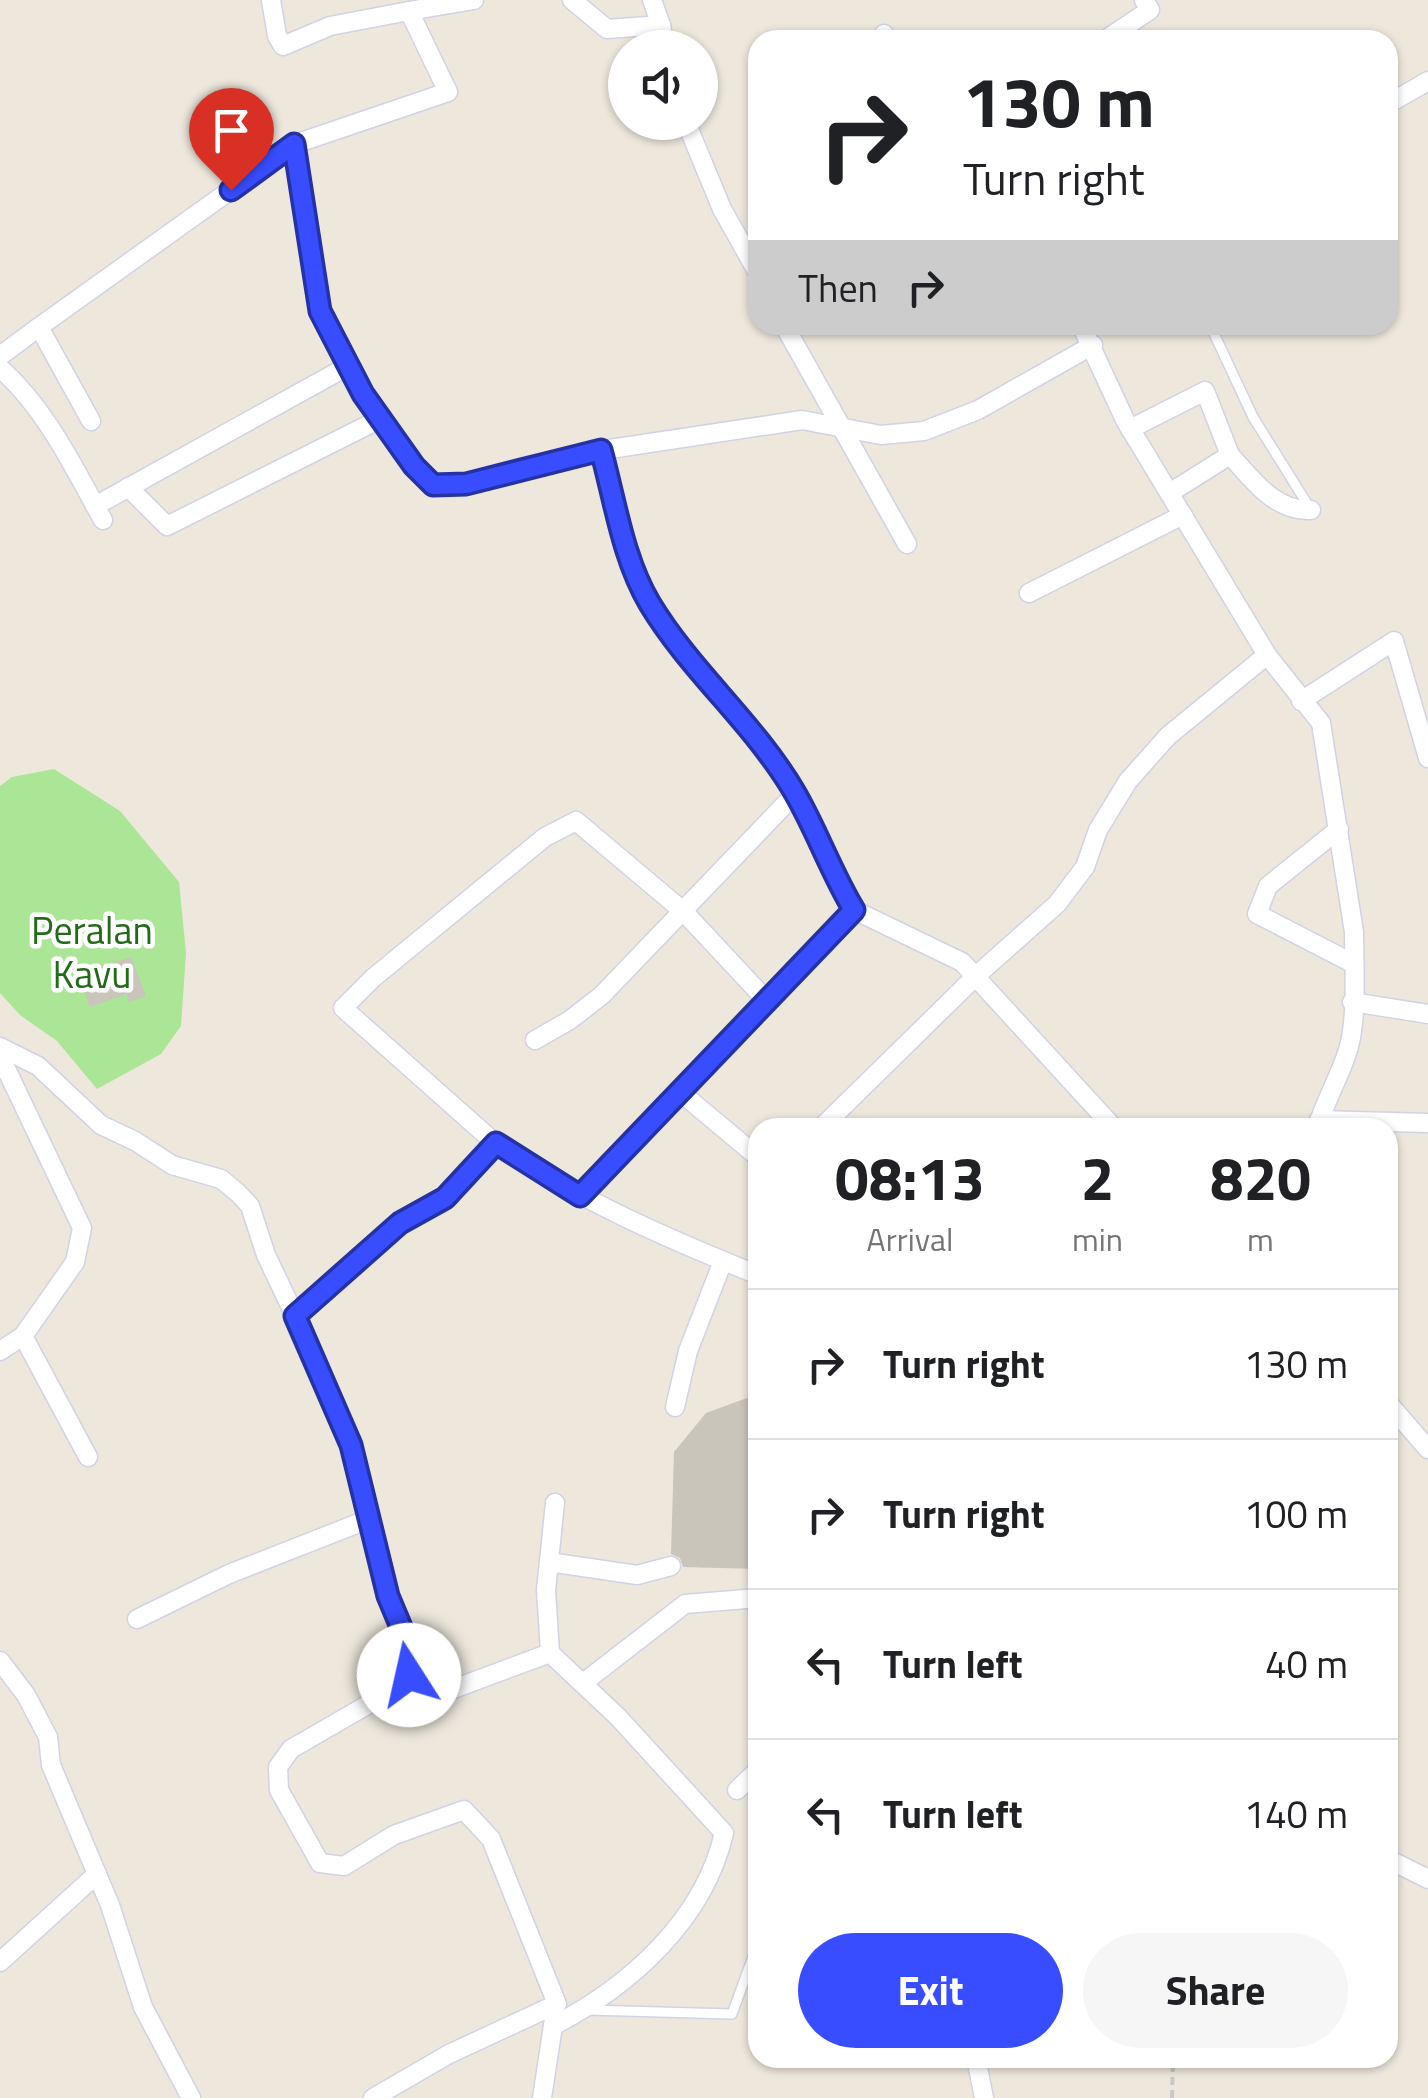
<!DOCTYPE html>
<html lang="en">
<head>
<meta charset="utf-8">
<style>
	body { margin:0; font-family:"Titillium Web",sans-serif; background:#f6f6f6; color:#202124; height:100vh; display:flex; flex-direction:column; font-size:38px; white-space:nowrap }
	* { box-sizing:border-box; margin:0 }
	p { font-size:32px; color:#757577 }
	.icon { flex:none; width:55px; height:55px; fill:none; stroke:currentColor; stroke-width:2; stroke-linecap:round; stroke-linejoin:round }
	.map { position:relative; flex:1; overflow:hidden }
	.details { position:absolute; left:748px; top:1118px; width:650px; height:950px; display:flex; flex-direction:column; background:#fff; border-radius:30px; box-shadow:0 2px 8px #0004 }
	.details>* { flex:none }
	.top-card { position:absolute; left:748px; top:30px; width:650px; height:305px; border-radius:30px; box-shadow:0 2px 8px #0004; background:#fff; color:#202124; overflow:hidden }
	.tools { position:absolute; left:608px; top:30px; display:grid; gap:20px }
	.tools a { display:grid; place-items:center; width:110px; height:110px; border-radius:50%; background:#fff; box-shadow:0 2px 8px #0004; font-size:50px }
	.pin { position:absolute; display:grid; place-items:center; width:85px; height:85px; color:#fff; margin:-102px -42px; border-radius:50% 50% 50% 0; rotate:-45deg; box-shadow:0 0 10px #0007 }
	.pin .icon { rotate:45deg }
	.me { position:absolute; width:110px; margin:-55px; rotate:350deg; stroke-linejoin:round; filter:drop-shadow(0 0 8px #0008) }
	.turn { display:flex; align-items:center; gap:35px; height:210px; padding:0 50px; font-size:45px }
	.turn .icon { width:130px; height:130px; stroke-width:2.5 }
	.turn b { display:block; font-size:70px; line-height:85px }
	.then { display:flex; align-items:center; height:95px; padding:0 50px; background:#0003; gap:20px; font-size:38px }
	.eta { display:flex; justify-content:space-evenly; align-items:center; height:170px; text-align:center }
	.eta b { font-size:60px; font-weight:700; line-height:70px }
	.button { display:flex; gap:20px; margin-top:auto; padding:20px 50px }
	.button a { flex:1; height:115px; border-radius:60px; background:#374dff; color:#fff; font-size:40px; font-weight:700; line-height:115px; text-align:center }
	.button a+a { background:#f6f6f6; color:#202124 }
	ul { padding:0; list-style:none }
	li { display:flex; align-items:center; gap:30px; height:150px; padding:0 50px; border-top:2px solid #e0e0e0 }
	li div { flex:1 }
	li b { display:block; font-size:38px }
	li em { font-style:normal }
	.map>svg:first-child { display:block }
</style>
</head>
<body>
<div class="map">
<svg width="1428" height="2098" viewBox="0 0 1428 2098">
	<rect width="100%" height="100%" fill="#ede7dc"/>
	<polygon fill="#abe696" points="54,769 120,811 179,882 186,953 181,1026 161,1054 97,1089 57,1041 20,1015 0,993 0,786 12,777"/>
	<g fill="#c9c5bb">
		<polygon points="131,957 146,996 129,1002 127,994 90,1007 78,974"/>
		<polygon points="758,1394 758,1569 683,1567 680,1558 671,1554 674,1452 706,1413"/>
	</g>
	<g fill="none" stroke-linecap="round" stroke-linejoin="round">
		<g stroke="#d1d3e4" stroke-width="12">
			<g id="lane">
				<polyline points="1210,325 1253,417 1311,510"/>
				<polyline points="588,2010 732,2014 758,1943"/>
			</g>
		</g>
		<g stroke="#d1d3e4" stroke-width="21">
			<g id="street">
				<polyline points="572,0 607,29 661,25 665,48"/>
				<polyline points="652,0 661,25"/>
				<polyline points="409,11 474,0"/>
				<polyline points="884,34 888,40"/>
				<polyline points="1105,40 1150,10 1144,0"/>
				<polyline points="1388,104 1428,81"/>
				<polyline points="686,122 722,209 758,273"/>
				<polyline points="295,144 320,311 363,394 413,467 433,485 465,484 522,467 610,449 802,420 881,435 924,431 978,410 1093,345"/>
				<polyline points="784,325 907,544"/>
				<path d="M1081,325l44,95 142,235 54,68 33,209c0,33 4,90 -7,121 -8,25 -22,48 -30,75"/>
				<polyline points="39,327 295,144 448,92 409,11 330,26 283,46 277,36 271,0"/>
				<polyline points="0,356 39,327 91,421"/>
				<path d="M0,368c46,41 73,98 103,152"/>
				<polyline points="1130,429 1205,391 1230,455 1171,492"/>
				<polyline points="601,451 633,570 649,603 694,668 744,724 795,794 854,910 962,962 1114,1128"/>
				<path d="M1230,455c22,24 45,57 81,55"/>
				<polyline points="128,487 167,526 380,419"/>
				<polyline points="95,506 348,366"/>
				<polyline points="1029,593 1183,515"/>
				<polyline points="1301,701 1394,641 1428,758"/>
				<polyline points="1339,829 1268,886 1257,914 1354,964"/>
				<polyline points="1352,1002 1428,1014"/>
				<polyline points="535,1040 570,1020 602,995 795,794"/>
				<polyline points="0,1047 38,1066 101,1125 135,1141 172,1165 221,1179 238,1193 250,1206 266,1255 295,1316"/>
				<polyline points="0,1056 82,1228 75,1262 23,1336 0,1351"/>
				<polyline points="680,1092 758,1157"/>
				<polyline points="1319,1120 1428,1123"/>
				<polyline points="821,1128 977,975 1057,904 1085,867 1098,830 1128,781 1168,736 1267,655"/>
				<polyline points="495,1143 343,1008 373,978 545,837 576,821 683,911 768,1002 854,910"/>
				<polyline points="580,1195 768,1002"/>
				<polyline points="23,1336 88,1457"/>
				<polyline points="1388,1403 1428,1449"/>
				<polyline points="675,1407 688,1351 723,1261"/>
				<polyline points="549,1562 637,1575 671,1566"/>
				<polyline points="137,1619 229,1574 369,1519"/>
				<polyline points="550,1653 546,1590 555,1503"/>
				<polyline points="0,1661 26,1695 48,1737 51,1765 110,1905 143,2007 191,2098"/>
				<path d="M409,1675l12,26 129,-48 68,64 106,116c-20,87 -94,153 -171,193"/>
				<polyline points="583,1683 685,1604 758,1598"/>
				<polyline points="737,1790 758,1770"/>
				<polyline points="1388,1859 1428,1879"/>
				<polyline points="0,1962 97,1874"/>
				<polyline points="976,2058 984,2098"/>
				<path d="M373,2098l76,-44 108,-50 -66,-165 -27,-29 -70,25 -50,31 -24,-3 -41,-73 -1,-23 13,-18 97,-56 21,-18 -3,-36 -18,-42 -37,-152 -56,-129 105,-93 45,-25 50,-55c81,56 171,95 263,132"/>
				<polyline points="542,2098 554,2019"/>
			</g>
		</g>
		<polyline stroke="#c8c8c8" stroke-width="4" stroke-dasharray="8 5" stroke-linecap="butt" points="1172,2098 1173,2058"/>
		<use href="#lane" stroke="#fff" stroke-width="9"/>
		<use href="#street" stroke="#fff" stroke-width="18"/>
	</g>
	<g fill="none" stroke-linecap="round" stroke-linejoin="round">
		<g stroke="#2432a6" stroke-width="25">
			<path id="route" d="M231,190l63,-46 26,167 43,83 51,72 19,19 33,-1 135,-34c14,51 22,109 49,154 41,68 105,120 145,189 22,38 36,79 59,117l-274,286 -84,-53 -51,55 -45,25 -105,93 56,129 37,151 18,43 3,36"/>
		</g>
		<use href="#route" stroke="#374dff" stroke-width="18"/>
	</g>
	<g text-anchor="middle" stroke-width="9" stroke-linejoin="round" paint-order="stroke">
		<g font-size="38" fill="#226b17" stroke="#fff">
			<text x="92" y="944">Peralan<tspan x="92" dy="44">Kavu</tspan></text>
		</g>
	</g>
</svg>
<div class="tools">
<a><svg class="icon" aria-label="sound" viewBox="0 0 24 24"><path d="M4 9h4l5-4v14l-5-4H4zM17 9q2 3 0 6"/></svg></a>
</div>
<div class="pin" style="left:231px;top:190px;background:#d93025"><svg class="icon" aria-label="arrive" viewBox="0 0 24 24"><path d="M6 21V4h12l-3 4 3 4H6"/></svg></div>
<svg class="me" style="left:409px;top:1675px" viewBox="-20 -20 40 40"><circle r="19" fill="#fff"/><path d="M0-13L10 11 0 6-10 11z" fill="#374dff"/></svg>
<div class="top-card">
<div class="turn"><svg class="icon" aria-label="right" viewBox="0 0 24 24"><path d="M7 20v-9h11M14 6l5 5-5 5"/></svg><div><b>130 m</b>Turn right</div></div>
<div class="then">Then<svg class="icon" aria-label="right" viewBox="0 0 24 24"><path d="M7 20v-9h11M14 6l5 5-5 5"/></svg></div>
</div>
<section class="details">
<div class="eta">
<div><b>08:13</b><p>Arrival</p></div>
<div><b>2</b><p>min</p></div>
<div><b>820</b><p>m</p></div>
</div>
<ul>
<li><svg class="icon" aria-label="right" viewBox="0 0 24 24"><path d="M7 20v-9h11M14 6l5 5-5 5"/></svg><div><b>Turn right</b></div><em>130 m</em></li>
<li><svg class="icon" aria-label="right" viewBox="0 0 24 24"><path d="M7 20v-9h11M14 6l5 5-5 5"/></svg><div><b>Turn right</b></div><em>100 m</em></li>
<li><svg class="icon" aria-label="left" viewBox="0 0 24 24"><path d="M17 20v-9H6M10 6l-5 5 5 5"/></svg><div><b>Turn left</b></div><em>40 m</em></li>
<li><svg class="icon" aria-label="left" viewBox="0 0 24 24"><path d="M17 20v-9H6M10 6l-5 5 5 5"/></svg><div><b>Turn left</b></div><em>140 m</em></li>
</ul>
<div class="button"><a>Exit</a><a>Share</a></div>
</section>
</div>
</body>
</html>
